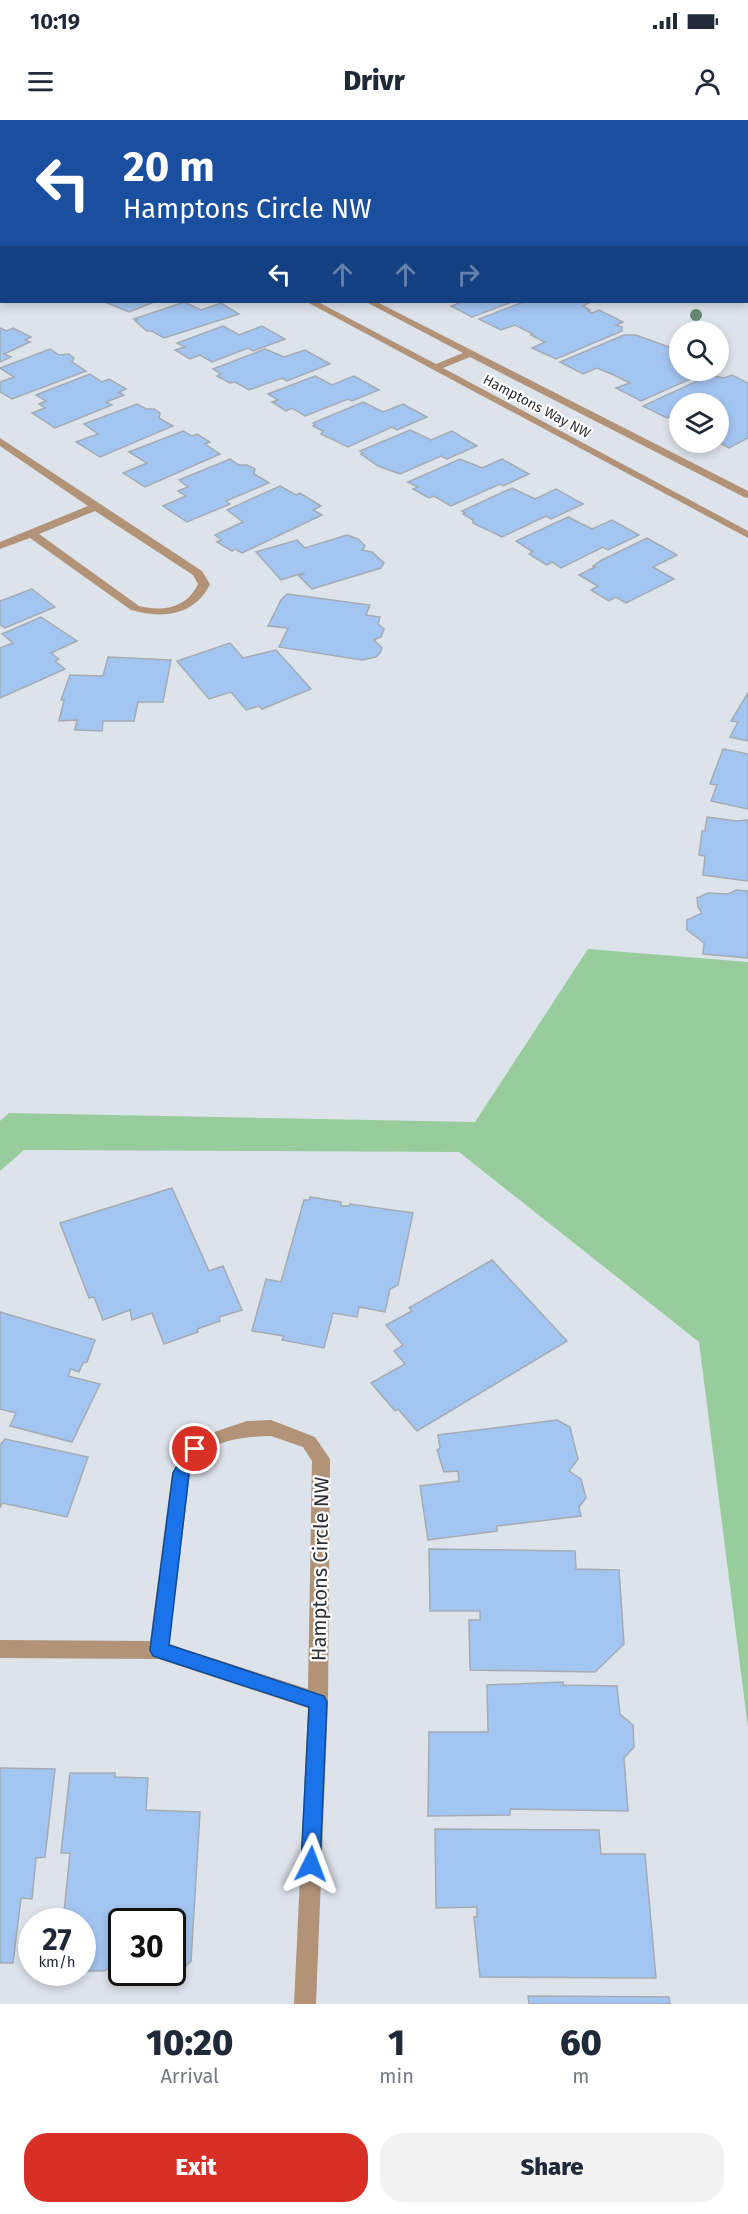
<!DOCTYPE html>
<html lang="en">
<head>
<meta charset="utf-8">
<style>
	body { margin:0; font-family:"Fira Sans",sans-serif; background:#f2f2f3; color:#1f2937; height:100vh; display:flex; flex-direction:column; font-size:22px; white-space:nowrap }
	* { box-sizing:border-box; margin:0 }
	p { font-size:20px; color:#747a83 }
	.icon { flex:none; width:33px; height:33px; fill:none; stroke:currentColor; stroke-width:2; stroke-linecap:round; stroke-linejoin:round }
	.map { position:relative; height:1884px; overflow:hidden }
	.side { display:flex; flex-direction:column; background:#fff; flex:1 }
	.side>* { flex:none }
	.banner { position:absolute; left:0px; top:0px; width:748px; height:183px; box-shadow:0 3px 9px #0003; background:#1a4fa0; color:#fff; overflow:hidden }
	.controls { position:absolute; left:669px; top:201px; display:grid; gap:12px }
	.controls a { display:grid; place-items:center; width:60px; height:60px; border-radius:50%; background:#fff; box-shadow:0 3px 9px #0003; font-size:30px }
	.speed { position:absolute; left:18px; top:1788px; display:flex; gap:12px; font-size:30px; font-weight:700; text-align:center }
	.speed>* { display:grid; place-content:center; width:78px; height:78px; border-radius:50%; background:#fff; box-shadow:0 3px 9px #0003; line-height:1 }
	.speed small { font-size:15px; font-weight:400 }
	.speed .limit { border:3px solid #111; border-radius:9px; background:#fff; color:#111 }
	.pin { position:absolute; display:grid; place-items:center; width:51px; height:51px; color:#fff; margin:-26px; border:3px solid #fff; border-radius:50%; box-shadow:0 2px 6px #0007 }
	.me { position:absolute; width:66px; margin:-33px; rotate:3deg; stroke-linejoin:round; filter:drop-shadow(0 0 4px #0008) }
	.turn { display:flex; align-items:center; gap:21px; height:126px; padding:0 24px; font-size:27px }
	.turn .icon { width:78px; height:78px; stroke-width:2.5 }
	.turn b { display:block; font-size:42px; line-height:51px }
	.lanes { display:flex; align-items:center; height:57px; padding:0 24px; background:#0003; justify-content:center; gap:30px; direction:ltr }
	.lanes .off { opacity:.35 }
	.eta { display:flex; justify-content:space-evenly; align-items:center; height:102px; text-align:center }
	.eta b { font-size:36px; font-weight:800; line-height:42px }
	.action { display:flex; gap:12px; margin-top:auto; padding:12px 24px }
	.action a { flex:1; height:69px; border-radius:24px; background:#d93025; color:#fff; font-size:24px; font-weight:800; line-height:69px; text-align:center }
	.action a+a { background:#f2f2f3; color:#1f2937 }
	.status { display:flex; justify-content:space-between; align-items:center; height:42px; padding:0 30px; background:#fff; direction:ltr }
	.status svg { height:16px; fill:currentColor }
	header { display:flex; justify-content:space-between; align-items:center; height:78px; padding:0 24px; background:#fff; font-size:27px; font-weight:800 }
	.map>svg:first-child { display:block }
</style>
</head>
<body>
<div class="status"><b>10:19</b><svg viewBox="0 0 49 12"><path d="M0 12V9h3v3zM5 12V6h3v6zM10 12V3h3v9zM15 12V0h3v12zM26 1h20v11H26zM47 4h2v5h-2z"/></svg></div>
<header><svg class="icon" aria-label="menu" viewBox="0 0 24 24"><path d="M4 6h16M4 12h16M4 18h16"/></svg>Drivr<svg class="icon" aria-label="person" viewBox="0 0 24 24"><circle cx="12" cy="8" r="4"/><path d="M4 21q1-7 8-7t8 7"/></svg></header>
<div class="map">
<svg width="748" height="1884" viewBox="0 0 748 1884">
	<rect width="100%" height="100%" fill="#dce3eb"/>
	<polygon fill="#99cc9c" points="588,829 748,842 748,1608 699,1222 459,1032 24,1030 0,1051 0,1001 9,993 475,1002"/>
	<g fill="#a3c5f1" stroke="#a5abb3" stroke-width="1.5">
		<polygon points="0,0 36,0 43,2 2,2 2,30"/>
		<polygon points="105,182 154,182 129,192"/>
		<polygon points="184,182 201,190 221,183 239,194 164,218 152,211 147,211 135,201 137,200 134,199"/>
		<polygon points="462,182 512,182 472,197 451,186"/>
		<polygon points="523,182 585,182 589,183 583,186 590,190 588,191 592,193 599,190 623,202 616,205 622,207 622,211 556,239 532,228 545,222 531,215 533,214 515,205 501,210 479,199"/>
		<polygon points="223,206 239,215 262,206 285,219 253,231 248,228 212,242 200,235 190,239 175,230 185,227 177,223"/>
		<polygon points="0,208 7,211 13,208 31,217 25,220 30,222 4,234 11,237 0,242"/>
		<polygon points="624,215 636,215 680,231 680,250 706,252 641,281 616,268 630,263 614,255 597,248 583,254 560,242"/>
		<polygon points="50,229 59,235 69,234 74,238 72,242 86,251 12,279 0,272 0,262 14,257 0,248"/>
		<polygon points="265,229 284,237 305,230 330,244 287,261 282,258 249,270 235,262 230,263 217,256 221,254 213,249"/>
		<polygon points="90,254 102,262 109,259 126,269 119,272 124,275 106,282 112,285 55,308 32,293 45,288 39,284 46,281 36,275"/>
		<polygon points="710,255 724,258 732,255 748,263 748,318 729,328 718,322 718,284 680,284 680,293 667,298 643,286"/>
		<polygon points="315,256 332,265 354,256 379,270 352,281 348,279 305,296 292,288 286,291 272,282 278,280 268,274"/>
		<polygon points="363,282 383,292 403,284 427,297 397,310 392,307 348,327 321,314 323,311 313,306 315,305 313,303"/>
		<polygon points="137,284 146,289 154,289 160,293 159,298 173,306 100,337 76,322 98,314 84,304"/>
		<polygon points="410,310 431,320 452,311 477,326 447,339 441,336 400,354 378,346 361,334 363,333 360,331"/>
		<polygon points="183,311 192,316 197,314 210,322 205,324 220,334 145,367 123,353 147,343 129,332"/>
		<polygon points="230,339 239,345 247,345 255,349 254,354 269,363 226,381 230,384 187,402 163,386 186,376 178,371 188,367 179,360"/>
		<polygon points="460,339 482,348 502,339 529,354 503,366 500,364 451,386 434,376 429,378 413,369 418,367 408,362"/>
		<polygon points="280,366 296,375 300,373 321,386 313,390 322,395 242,433 235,429 232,431 217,422 221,420 215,415 243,402 227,390"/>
		<polygon points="512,368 535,379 556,369 583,384 551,399 546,396 502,417 473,403 473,400 463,394 465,393 462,391"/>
		<polygon points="568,397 592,409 612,400 639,415 608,430 603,427 561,448 552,442 547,445 529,434 533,432 516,421"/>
		<polygon points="347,415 358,419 365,426 362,430 372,432 384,443 381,448 312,469 299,456 304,454 303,453 281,460 256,432 297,420 305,428"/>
		<polygon points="647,418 677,435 653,447 674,459 626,483 616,477 609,481 591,470 598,466 579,455 595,447 593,446 602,440"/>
		<polygon points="32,469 55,487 5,508 0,505 0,481"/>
		<polygon points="287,474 370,485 366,495 380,497 378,504 384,509 381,517 374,520 382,528 380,533 376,537 362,540 279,527 288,508 268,506 281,480"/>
		<polygon points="41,497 77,521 51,533 59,539 55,541 65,549 0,578 0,528 13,523 2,514"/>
		<polygon points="230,523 243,538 276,530 311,569 262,589 259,586 246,590 231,572 209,579 177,541"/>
		<polygon points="108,537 171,540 163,582 138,582 134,601 103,601 102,611 75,610 77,600 59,601 64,580 61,580 70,555 103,556"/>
		<polygon points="748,573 748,621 730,617 738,602 731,601"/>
		<polygon points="723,629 748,634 748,689 711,681 717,665 710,664"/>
		<polygon points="707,697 736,701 748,700 748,761 703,755 705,736 699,735 702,711 705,711"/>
		<polygon points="736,770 748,771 748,838 703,834 704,823 687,810 687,800 702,793 698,787 697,778 708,773 728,774"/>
		<polygon points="172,1068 209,1151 223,1146 242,1190 219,1197 220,1201 197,1209 198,1212 164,1224 152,1193 132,1200 130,1190 103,1200 94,1177 89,1178 60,1103"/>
		<polygon points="310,1077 341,1082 341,1086 349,1086 350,1084 413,1093 398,1165 390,1169 385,1192 359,1187 357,1197 333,1193 324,1228 282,1220 284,1216 252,1211 266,1159 281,1162 304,1080 309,1080"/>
		<polygon points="492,1140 567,1221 417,1311 398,1289 395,1291 371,1263 405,1244 394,1231 403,1225 386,1205 412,1191 409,1188"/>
		<polygon points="0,1192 95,1220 87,1242 83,1243 79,1252 71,1249 68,1256 100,1264 72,1322 10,1306 16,1293 0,1289"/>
		<polygon points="557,1300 570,1307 578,1339 569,1351 581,1359 586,1378 579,1387 581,1396 497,1406 497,1411 428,1420 420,1366 459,1361 458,1351 444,1352 437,1330 440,1328 438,1315"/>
		<polygon points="5,1319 88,1337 67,1397 2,1383 0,1388 0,1325"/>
		<polygon points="429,1429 575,1431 576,1449 619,1450 624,1524 595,1552 470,1550 469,1500 480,1500 480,1491 430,1491"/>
		<polygon points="563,1562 563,1565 617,1566 620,1594 633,1605 634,1627 624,1638 628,1691 510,1689 510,1695 428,1696 429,1612 488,1612 487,1565"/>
		<polygon points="0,1648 55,1649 45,1737 36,1738 32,1779 21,1778 13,1843 0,1843"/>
		<polygon points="70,1653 115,1653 115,1657 148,1658 146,1690 200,1692 191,1841 177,1855 129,1852 172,1852 172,1802 122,1802 122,1845 117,1839 105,1851 82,1851 82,1802 63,1802 70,1733 61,1733"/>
		<polygon points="435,1709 599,1710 601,1734 645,1734 656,1858 480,1857 474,1797 477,1797 477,1787 436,1788"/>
		<polygon points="528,1876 669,1877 670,1884 529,1884"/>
	</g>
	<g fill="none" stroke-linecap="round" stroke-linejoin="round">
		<polyline stroke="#898e94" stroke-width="2" stroke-dasharray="1.5 1.5" stroke-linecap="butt" points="233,0 239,2"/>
		<g fill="#b29377" fill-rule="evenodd">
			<rect x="0" y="50" width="2" height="6"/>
			<polygon points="0,65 2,65 0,71"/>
			<polygon points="0,100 2,100 0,106"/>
			<polygon points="307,182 318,182 436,244 463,233 366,182 377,182 748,371 748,378 744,377 470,237 443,248 748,411 748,418"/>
			<path d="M0,318l202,133 8,13c-15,32 -48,35 -79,26l-101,-72 -30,11v-7l88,-36 -88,-60zM95,391l98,64 5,9c-11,24 -35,28 -59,22l-100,-72z"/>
			<path d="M271,1300l44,17 15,22 -2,243 -12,302h-22l14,-296 -149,-49 -159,-1v-18l150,1 22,-168 17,-29 28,-13 30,-10zM271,1316l32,11 9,14 -4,228 -139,-45 21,-170c3,-6 7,-16 12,-20 19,-15 46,-18 69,-18z"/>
		</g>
	</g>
	<circle fill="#668773" cx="696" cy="195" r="6"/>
	<polygon fill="#1a73e8" stroke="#114b97" stroke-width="1.5" points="195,1322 200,1324 203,1329 189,1354 169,1525 324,1576 327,1582 320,1744 317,1751 311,1754 304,1751 301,1744 309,1587 159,1538 153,1536 150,1530 173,1353 189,1324"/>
	<g text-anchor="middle" stroke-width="4.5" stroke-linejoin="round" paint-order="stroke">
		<g font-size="14" fill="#2c2e32" stroke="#fff">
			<text transform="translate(537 286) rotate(28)" y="5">Hamptons Way NW</text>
		</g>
		<g font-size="20" fill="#2c2e32" stroke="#fff">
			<text transform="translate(320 1449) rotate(-89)" y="7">Hamptons Circle NW</text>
		</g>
	</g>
</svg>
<div class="controls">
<a><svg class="icon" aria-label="search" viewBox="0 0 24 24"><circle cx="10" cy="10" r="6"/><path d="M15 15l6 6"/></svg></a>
<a><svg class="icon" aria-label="layers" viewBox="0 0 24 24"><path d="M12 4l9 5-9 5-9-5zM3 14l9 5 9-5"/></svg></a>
</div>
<div class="speed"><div>27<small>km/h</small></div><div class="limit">30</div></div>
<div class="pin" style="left:195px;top:1329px;background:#d93025"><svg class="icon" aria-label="arrive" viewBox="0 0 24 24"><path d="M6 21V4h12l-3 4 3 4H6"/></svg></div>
<svg class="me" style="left:311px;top:1744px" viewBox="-20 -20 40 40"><path d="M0-17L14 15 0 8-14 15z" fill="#1a73e8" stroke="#fff" stroke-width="4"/></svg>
<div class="banner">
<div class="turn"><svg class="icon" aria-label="left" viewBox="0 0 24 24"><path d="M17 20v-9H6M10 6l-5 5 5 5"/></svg><div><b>20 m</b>Hamptons Circle NW</div></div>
<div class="lanes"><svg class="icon" aria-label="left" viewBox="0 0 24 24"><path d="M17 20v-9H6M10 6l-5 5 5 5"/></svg><svg class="icon off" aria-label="ahead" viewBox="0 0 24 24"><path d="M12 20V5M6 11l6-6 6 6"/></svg><svg class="icon off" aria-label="ahead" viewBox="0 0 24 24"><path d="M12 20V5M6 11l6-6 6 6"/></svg><svg class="icon off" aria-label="right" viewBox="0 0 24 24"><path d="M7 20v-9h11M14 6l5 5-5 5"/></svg></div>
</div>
</div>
<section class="side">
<div class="eta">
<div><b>10:20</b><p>Arrival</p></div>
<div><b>1</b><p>min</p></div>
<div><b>60</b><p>m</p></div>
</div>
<div class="action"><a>Exit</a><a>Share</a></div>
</section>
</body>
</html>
